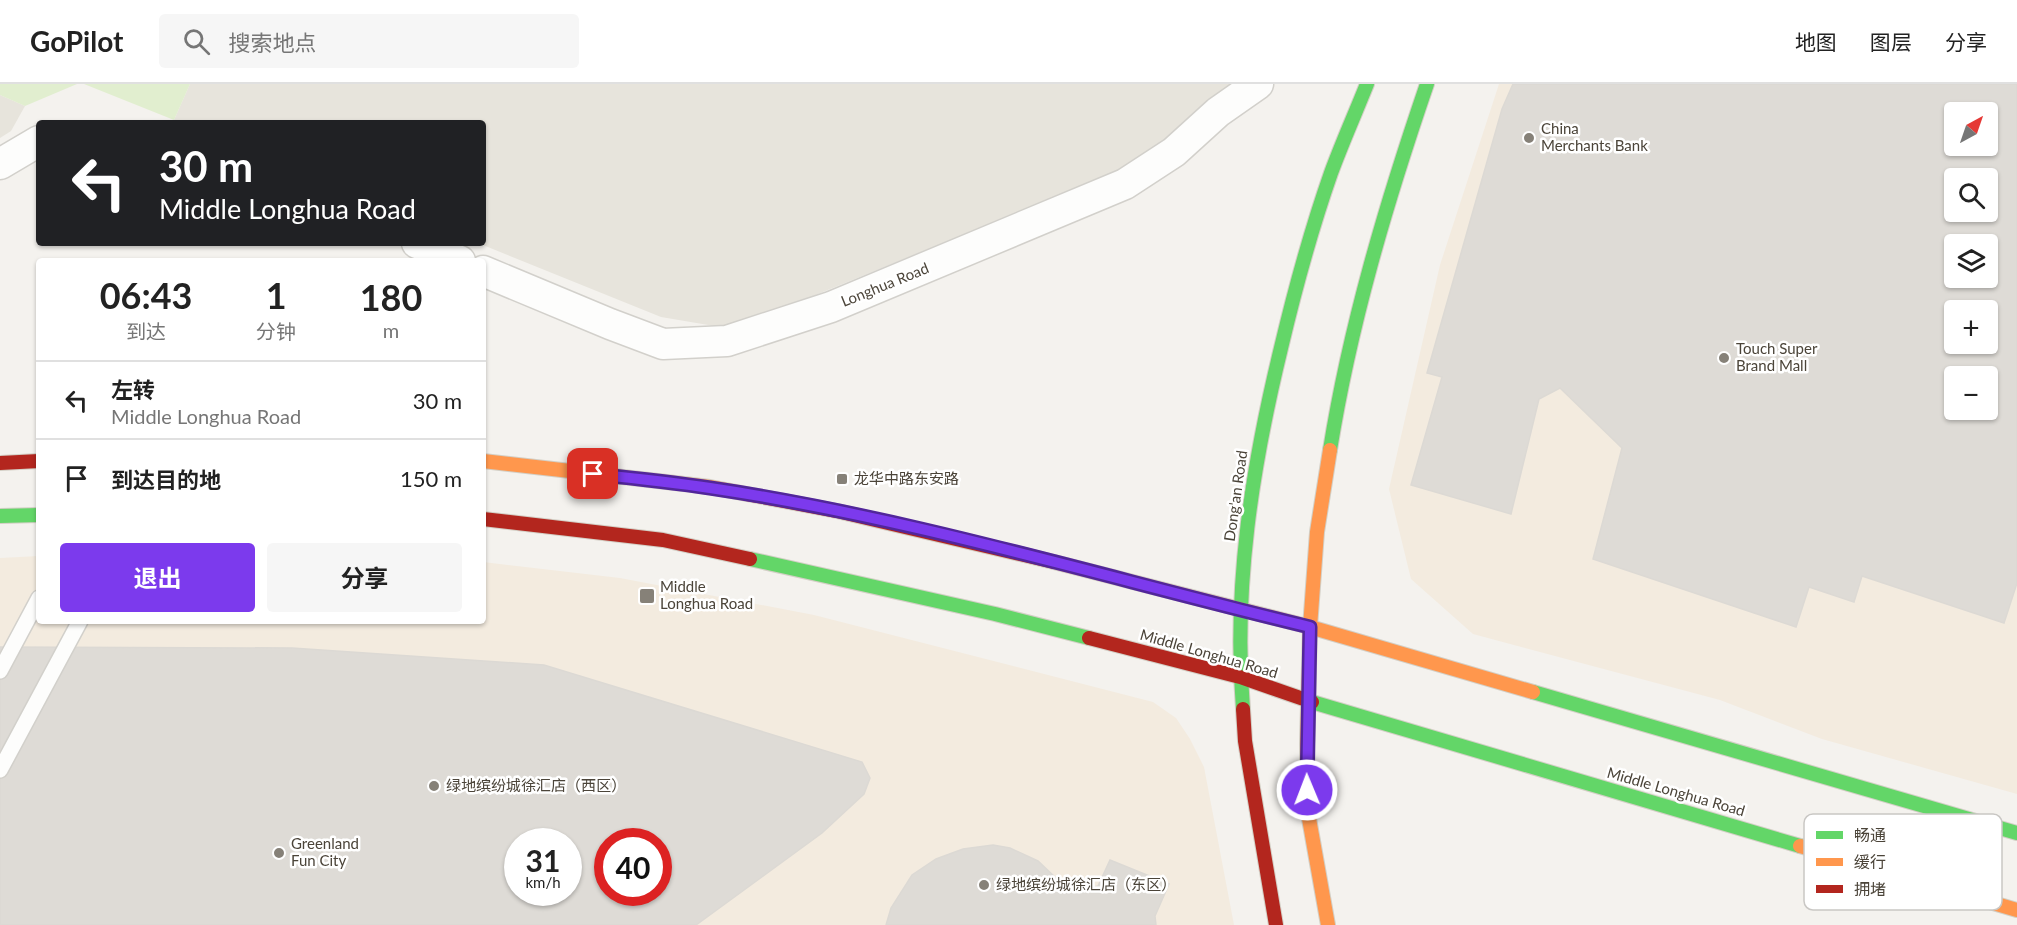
<!DOCTYPE html>
<html lang="zh">
<head>
<meta charset="utf-8">
<style>
	body { margin:0; font-family:Lato,"Noto Sans SC",sans-serif; background:#f6f6f6; color:#222; height:100vh; display:flex; flex-direction:column; font-size:22px; white-space:nowrap }
	* { box-sizing:border-box; margin:0 }
	p { font-size:20px; color:#767676 }
	.icon { flex:none; width:33px; height:33px; fill:none; stroke:currentColor; stroke-width:2; stroke-linecap:round; stroke-linejoin:round }
	.map { position:relative; flex:1; overflow:hidden }
	.drawer { position:absolute; left:36px; top:174px; width:450px; height:366px; display:flex; flex-direction:column; background:#fff; border-radius:6px; box-shadow:0 2px 4px #0004 }
	.drawer>* { flex:none }
	.hud { position:absolute; left:36px; top:36px; width:450px; height:126px; border-radius:6px; box-shadow:0 2px 4px #0004; background:#202124; color:#fff; overflow:hidden }
	.needle { width:39px; rotate:40deg }
	.controls { position:absolute; left:1944px; top:18px; display:grid; gap:12px }
	.controls a { display:grid; place-items:center; width:54px; height:54px; border-radius:6px; background:#fff; box-shadow:0 2px 4px #0004; font-size:30px }
	.speed { position:absolute; left:504px; top:744px; display:flex; gap:12px; font-size:30px; font-weight:700; text-align:center }
	.speed>* { display:grid; place-content:center; width:78px; height:78px; border-radius:50%; background:#fff; box-shadow:0 2px 4px #0004; line-height:1 }
	.speed small { font-size:15px; font-weight:400 }
	.speed .limit { border:9px solid #d22; background:#fff; color:#111 }
	.pin { position:absolute; display:grid; place-items:center; width:51px; height:51px; color:#fff; margin:-26px; border-radius:12px; box-shadow:0 3px 9px #0006 }
	.me { position:absolute; width:66px; margin:-33px; rotate:359deg; stroke-linejoin:round; filter:drop-shadow(0 0 4px #0008) }
	.turn { display:flex; align-items:center; gap:21px; height:126px; padding:0 24px; font-size:27px }
	.turn .icon { width:78px; height:78px; stroke-width:2.5 }
	.turn b { display:block; font-size:42px; line-height:51px }
	.eta { display:flex; justify-content:space-evenly; align-items:center; height:102px; text-align:center }
	.eta b { font-size:36px; font-weight:700; line-height:42px }
	.cta { display:flex; gap:12px; margin-top:auto; padding:12px 24px }
	.cta a { flex:1; height:69px; border-radius:6px; background:#7c3aed; color:#fff; font-size:24px; font-weight:700; line-height:69px; text-align:center }
	.cta a+a { background:#f6f6f6; color:#222 }
	ul { padding:0; list-style:none }
	li { display:flex; align-items:center; gap:18px; height:78px; padding:0 24px; border-top:2px solid #e0e0e0 }
	li div { flex:1 }
	li b { display:block; font-size:22px }
	li em { font-style:normal }
	header { display:flex; align-items:center; gap:36px; box-sizing:border-box; height:84px; padding:0 30px; background:#fff; border-bottom:2px solid #e0e0e0 }
	header strong { font-size:28px }
	nav { display:flex; gap:33px; margin-inline-start:auto; font-size:21px }
	.search { width:420px; height:54px; background:#f6f6f6; display:flex; align-items:center; gap:15px; box-sizing:border-box; padding:0 21px; border-radius:6px; color:#767676; font-size:22px }
	.map>svg:first-child { display:block }
</style>
</head>
<body>
<header>
<strong>GoPilot</strong>
<div class="search"><svg class="icon" aria-label="search" viewBox="0 0 24 24"><circle cx="10" cy="10" r="6"/><path d="M15 15l6 6"/></svg>搜索地点</div>
<nav><a>地图</a><a>图层</a><a>分享</a></nav>
</header>
<div class="map">
<svg width="2017" height="841" viewBox="0 0 2017 841">
	<rect width="100%" height="100%" fill="#f4f2ee"/>
	<g fill="#e7e4dc">
		<polygon points="190,0 1250,0 1169,67 732,245 661,233 478,159 483,159 483,39 182,39 174,36"/>
		<polygon points="0,11 25,22 11,47 0,54"/>
	</g>
	<g fill="#f3ebdf" fill-rule="evenodd">
		<path d="M1499,0h518v710l-195,-55 -102,-39 -247,-66 -62,-55 -22,-90 51,-224zM1954,28h34v34h-34zM1954,94h34v34h-34zM1954,160h34v34h-34zM1954,226h34v34h-34zM1954,292h34v34h-34z"/>
		<path d="M39,472v65h444v-59l137,16 194,37 339,87 23,16 14,21 14,28 30,158h-1234v-367zM518,758h50v50h-50zM608,758h50v50h-50z"/>
	</g>
	<g fill="#e1eecf">
		<polygon points="0,0 77,0 25,22 0,11"/>
		<polygon points="84,0 190,0 174,36"/>
	</g>
	<g fill="#dedbd6" stroke="#dcd9d4" stroke-width="1.5" fill-rule="evenodd">
		<path d="M1513,0h504v499l-13,40 -142,-47 -8,26 -45,-15 -13,40 -203,-68 29,-111 -62,-60 -21,11 -28,115 -100,-29 31,-108 -15,-4 75,-264zM1954,28h34v34h-34zM1954,94h34v34h-34zM1954,160h34v34h-34zM1954,226h34v34h-34zM1954,292h34v34h-34z"/>
		<path d="M0,563l292,1 252,17 318,97 8,16 -6,16 -42,39 -126,92h-696zM518,758h50v50h-50zM608,758h50v50h-50z"/>
		<polygon points="993,761 1010,764 1038,777 1058,796 1068,810 1098,802 1110,776 1169,800 1155,832 1156,841 886,841 891,824 912,791 936,775 963,765"/>
	</g>
	<g fill="none" stroke-linecap="round" stroke-linejoin="round">
		<g stroke="#d2d0cb" stroke-width="18">
			<g id="lane">
				<polyline points="0,587 39,514"/>
				<polyline points="0,686 80,537"/>
			</g>
		</g>
		<g stroke="#d2d0cb" stroke-width="33">
			<g id="street">
				<polyline points="0,80 39,57"/>
				<polyline points="417,159 460,177"/>
				<polyline points="483,187 610,240 663,260 727,257 831,223 1125,100 1174,68 1218,28 1258,0"/>
			</g>
		</g>
		<g stroke="#d3cfc5" stroke-width="16">
			<g id="fast">
				<path d="M1330,366c20,-125 56,-246 97,-366"/>
				<polyline points="0,432 39,431"/>
				<polyline points="750,475 995,530 1089,554"/>
				<polyline points="1533,608 2017,749"/>
				<polyline points="1312,618 1800,762"/>
				<path d="M1243,625c-10,-122 9,-242 38,-361 14,-59 30,-118 50,-175 11,-30 24,-59 36,-89"/>
			</g>
		</g>
		<g stroke="#d3cfc5" stroke-width="16">
			<g id="slow">
				<polyline points="483,377 710,403 747,410"/>
				<polyline points="1054,478 1310,543 1533,608"/>
				<polyline points="1800,762 2017,826"/>
				<polyline points="1328,841 1308,729 1307,660 1310,543 1317,448 1330,366"/>
			</g>
		</g>
		<g stroke="#d3cfc5" stroke-width="16">
			<g id="jam">
				<polyline points="0,379 39,377"/>
				<polyline points="747,410 837,427 1054,478"/>
				<polyline points="483,435 663,456 750,475"/>
				<polyline points="1089,554 1240,593 1312,618"/>
				<polyline points="1243,625 1245,657 1276,841"/>
			</g>
		</g>
		<use href="#lane" stroke="#fdfdfc" stroke-width="15"/>
		<use href="#street" stroke="#fdfdfc" stroke-width="30"/>
		<use href="#fast" stroke="#63d668" stroke-width="14"/>
		<use href="#slow" stroke="#ff974d" stroke-width="14"/>
		<use href="#jam" stroke="#b3261e" stroke-width="14"/>
	</g>
	<g fill="none" stroke-linecap="round" stroke-linejoin="round">
		<g stroke="#51269a" stroke-width="15">
			<path id="route" d="M593,390c39,4 78,8 117,14 203,30 400,91 600,139l-3,163"/>
		</g>
		<use href="#route" stroke="#7c3aed" stroke-width="10"/>
	</g>
	<g fill="#868178" stroke="#fff" stroke-width="2">
		<circle cx="1529" cy="54" r="6"/>
		<circle cx="1724" cy="274" r="6"/>
		<rect x="836" y="389" width="12" height="12" rx="3"/>
		<rect x="639" y="504" width="16" height="16" rx="3"/>
		<circle cx="434" cy="702" r="6"/>
		<circle cx="279" cy="769" r="6"/>
		<circle cx="984" cy="801" r="6"/>
	</g>
	<g text-anchor="middle" stroke-width="5" stroke-linejoin="round" paint-order="stroke">
		<g font-size="15" fill="#4b4439" stroke="#fff" text-anchor="start">
			<text x="1541" y="50">China<tspan x="1541" dy="17">Merchants Bank</tspan></text>
			<text x="1736" y="270">Touch Super<tspan x="1736" dy="17">Brand Mall</tspan></text>
			<text x="854" y="400">龙华中路东安路</text>
			<text x="660" y="508">Middle<tspan x="660" dy="17">Longhua Road</tspan></text>
			<text x="446" y="707">绿地缤纷城徐汇店（西区）</text>
			<text x="291" y="765">Greenland<tspan x="291" dy="17">Fun City</tspan></text>
			<text x="996" y="806">绿地缤纷城徐汇店（东区）</text>
		</g>
		<g font-size="15" fill="#4b4439" stroke="#fff">
			<text transform="translate(885 201) rotate(-22)" y="5">Longhua Road</text>
			<text transform="translate(1236 412) rotate(-82)" y="5">Dong'an Road</text>
			<text transform="translate(1209 570) rotate(16)" y="5">Middle Longhua Road</text>
			<text transform="translate(1676 708) rotate(16)" y="5">Middle Longhua Road</text>
		</g>
	</g>
	<rect x="1804" y="730" width="198" height="96" rx="9" fill="#fff" stroke="#c9c7c4" stroke-width="1.5"/>
	<rect x="1816" y="747" width="27" height="8" fill="#63d668"/>
	<rect x="1816" y="774" width="27" height="8" fill="#ff974d"/>
	<rect x="1816" y="801" width="27" height="8" fill="#b3261e"/>
	<g font-size="16" fill="#4b4439">
		<text x="1854" y="757">畅通</text>
		<text x="1854" y="784">缓行</text>
		<text x="1854" y="811">拥堵</text>
	</g>
</svg>
<div class="controls">
<a><svg class="needle" viewBox="-14 -14 28 28"><path d="M0-13l5 13h-10z" fill="#e53935"/><path d="M0 13l5-13h-10z" fill="#767676"/></svg></a>
<a><svg class="icon" aria-label="search" viewBox="0 0 24 24"><circle cx="10" cy="10" r="6"/><path d="M15 15l6 6"/></svg></a>
<a><svg class="icon" aria-label="layers" viewBox="0 0 24 24"><path d="M12 4l9 5-9 5-9-5zM3 14l9 5 9-5"/></svg></a>
<a>+</a>
<a>−</a>
</div>
<div class="speed"><div>31<small>km/h</small></div><div class="limit">40</div></div>
<div class="pin" style="left:593px;top:390px;background:#d93025"><svg class="icon" aria-label="arrive" viewBox="0 0 24 24"><path d="M6 21V4h12l-3 4 3 4H6"/></svg></div>
<svg class="me" style="left:1307px;top:706px" viewBox="-20 -20 40 40"><circle r="17" fill="#7c3aed" stroke="#fff" stroke-width="3"/><path d="M0-11L8 9 0 5-8 9z" fill="#fff"/></svg>
<div class="hud">
<div class="turn"><svg class="icon" aria-label="left" viewBox="0 0 24 24"><path d="M17 20v-9H6M10 6l-5 5 5 5"/></svg><div><b>30 m</b>Middle Longhua Road</div></div>
</div>
<section class="drawer">
<div class="eta">
<div><b>06:43</b><p>到达</p></div>
<div><b>1</b><p>分钟</p></div>
<div><b>180</b><p>m</p></div>
</div>
<ul>
<li><svg class="icon" aria-label="left" viewBox="0 0 24 24"><path d="M17 20v-9H6M10 6l-5 5 5 5"/></svg><div><b>左转</b><p>Middle Longhua Road</p></div><em>30 m</em></li>
<li><svg class="icon" aria-label="arrive" viewBox="0 0 24 24"><path d="M6 21V4h12l-3 4 3 4H6"/></svg><div><b>到达目的地</b></div><em>150 m</em></li>
</ul>
<div class="cta"><a>退出</a><a>分享</a></div>
</section>
</div>
</body>
</html>
